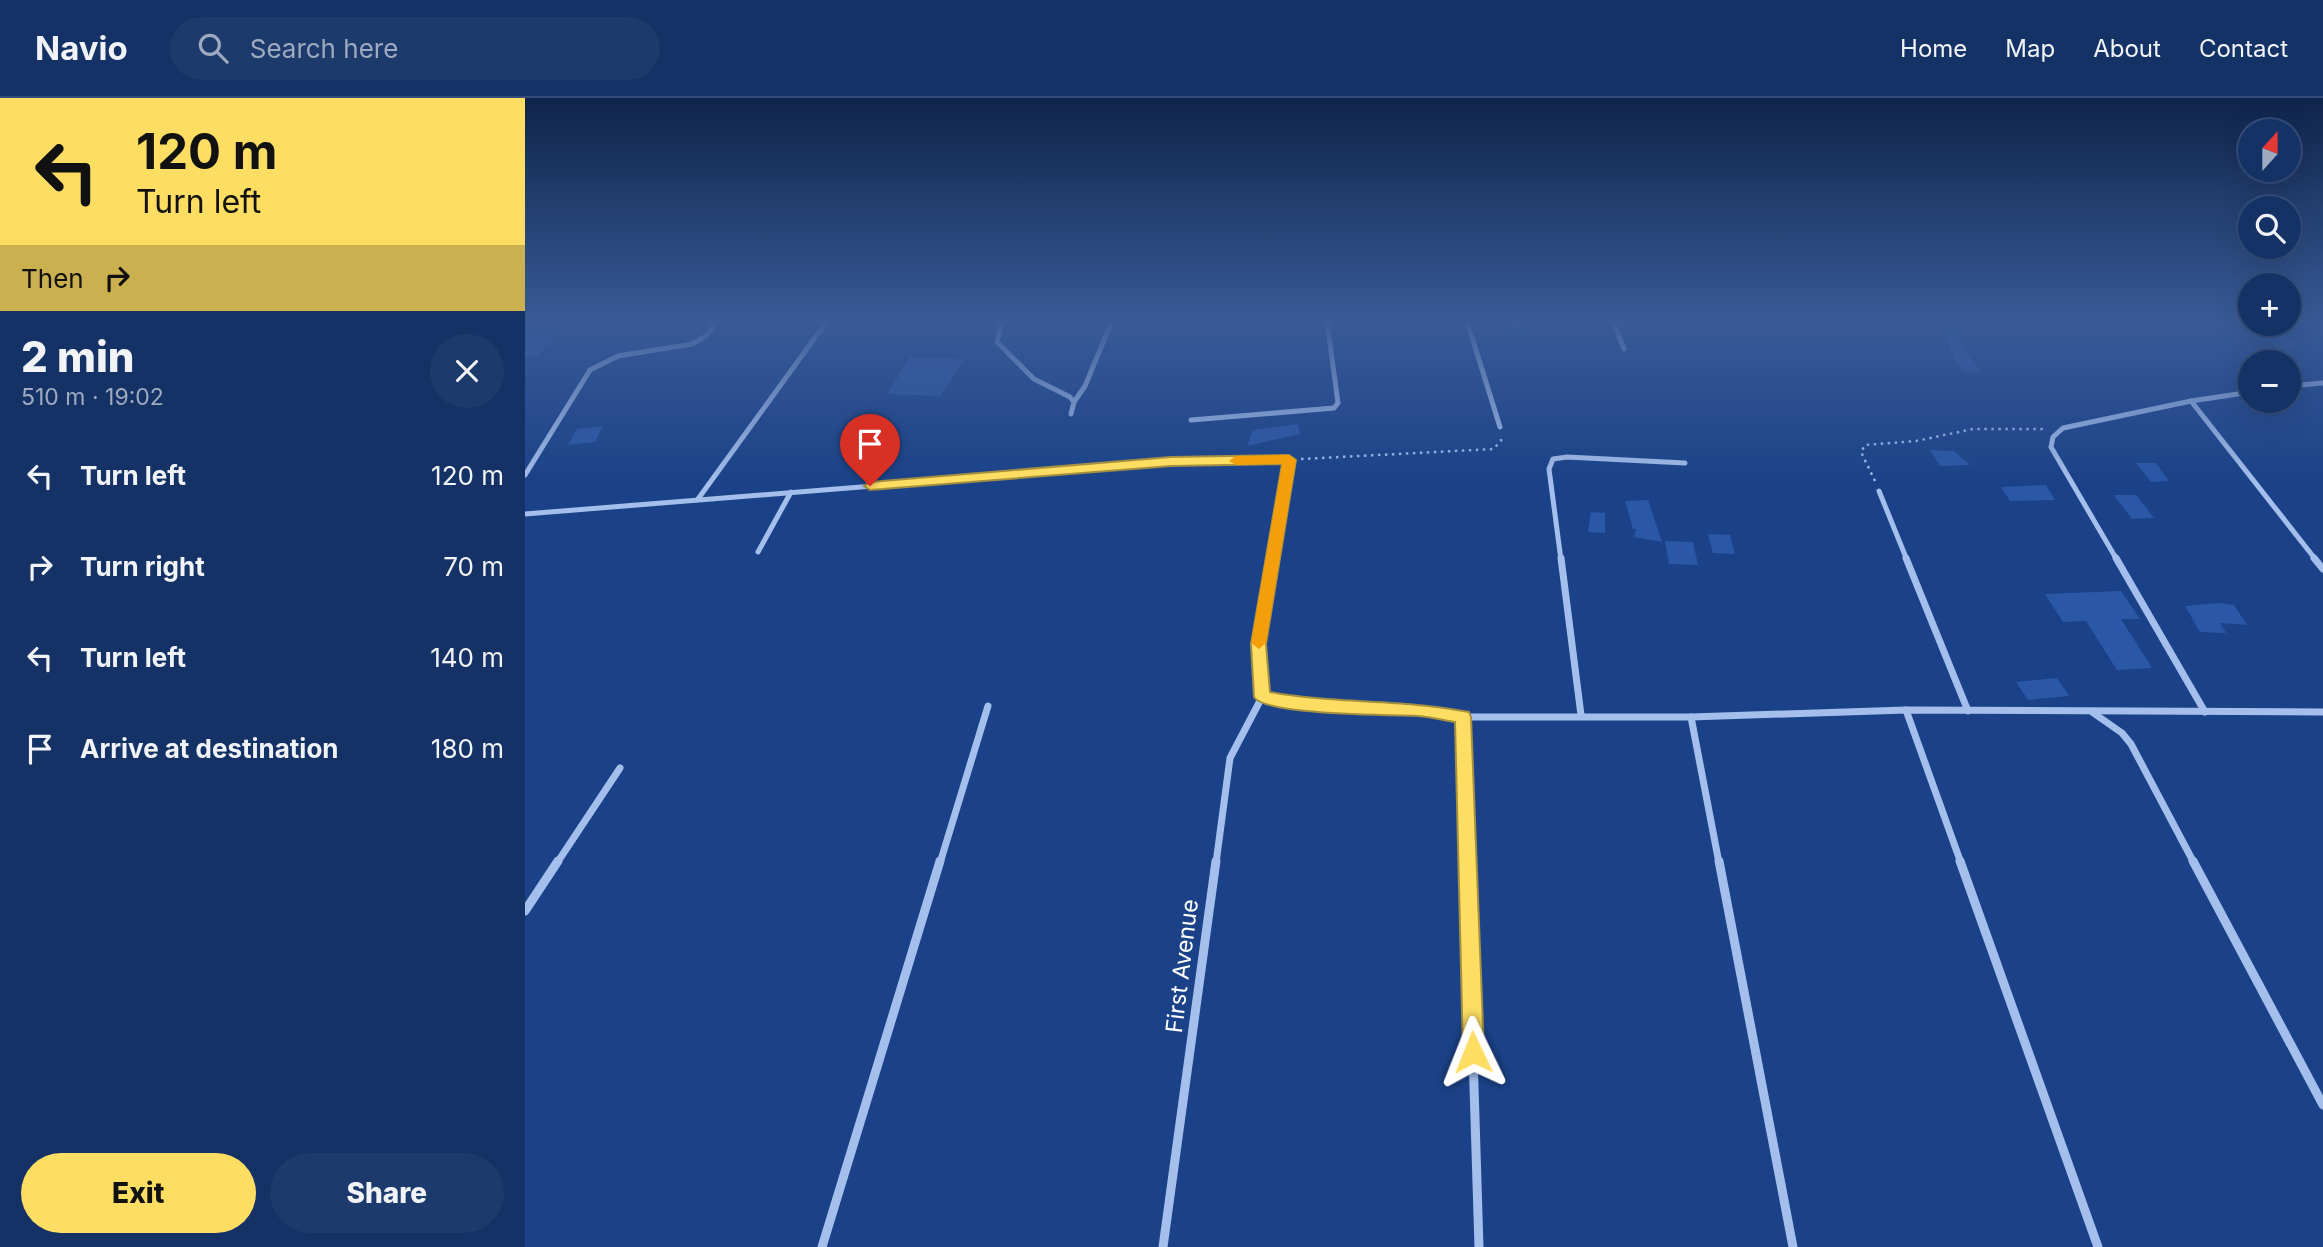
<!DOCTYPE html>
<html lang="en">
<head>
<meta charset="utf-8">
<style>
	body { margin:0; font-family:Inter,sans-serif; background:#1d3a6c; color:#f1f3f6; height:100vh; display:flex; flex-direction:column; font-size:26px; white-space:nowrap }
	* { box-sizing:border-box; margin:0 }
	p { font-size:23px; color:#9daabf }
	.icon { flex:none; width:38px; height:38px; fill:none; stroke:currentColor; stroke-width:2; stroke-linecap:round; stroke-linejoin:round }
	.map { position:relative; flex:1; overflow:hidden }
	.side { display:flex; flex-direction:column; background:#143266; width:525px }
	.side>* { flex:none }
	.banner { background:#fddd62; color:#111; overflow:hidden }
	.needle { width:46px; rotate:21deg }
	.fabs { position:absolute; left:1713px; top:21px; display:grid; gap:14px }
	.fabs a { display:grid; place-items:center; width:63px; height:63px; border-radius:50%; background:#143266; box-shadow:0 7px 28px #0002,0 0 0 2px #334d7a; font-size:35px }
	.pin { position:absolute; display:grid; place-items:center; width:60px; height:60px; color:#fff; margin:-72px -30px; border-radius:50% 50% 50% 0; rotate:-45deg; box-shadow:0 0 7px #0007 }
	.pin .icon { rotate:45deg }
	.me { position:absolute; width:77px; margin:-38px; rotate:358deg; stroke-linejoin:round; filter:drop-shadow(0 0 5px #0008) }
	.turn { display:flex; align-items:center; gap:24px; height:147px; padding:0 21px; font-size:32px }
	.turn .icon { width:91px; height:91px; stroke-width:2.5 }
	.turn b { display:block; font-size:49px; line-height:60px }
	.then { display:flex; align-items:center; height:66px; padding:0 21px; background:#0003; gap:14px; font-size:26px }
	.round { display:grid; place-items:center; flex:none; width:74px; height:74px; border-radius:37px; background:#1d3a6c }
	.headline { display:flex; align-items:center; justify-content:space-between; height:119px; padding:0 21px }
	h1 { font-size:42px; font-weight:800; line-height:52px }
	.action { display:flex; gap:14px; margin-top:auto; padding:14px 21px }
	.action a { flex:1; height:80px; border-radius:42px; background:#fddd62; color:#111; font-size:28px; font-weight:800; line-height:80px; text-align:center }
	.action a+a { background:#1d3a6c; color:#f1f3f6 }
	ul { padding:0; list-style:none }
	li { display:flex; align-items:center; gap:21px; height:91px; padding:0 21px }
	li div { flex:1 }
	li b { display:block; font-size:26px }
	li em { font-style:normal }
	header { display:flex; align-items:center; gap:42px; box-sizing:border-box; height:98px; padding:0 35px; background:#143266; border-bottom:2px solid #334d7a }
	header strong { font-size:33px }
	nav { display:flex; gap:38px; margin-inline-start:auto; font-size:24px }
	.search { width:490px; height:63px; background:#1d3a6c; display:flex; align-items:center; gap:18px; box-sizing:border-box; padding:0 24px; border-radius:38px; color:#9daabf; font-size:26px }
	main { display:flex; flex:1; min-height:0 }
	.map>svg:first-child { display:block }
</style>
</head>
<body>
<header>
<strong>Navio</strong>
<div class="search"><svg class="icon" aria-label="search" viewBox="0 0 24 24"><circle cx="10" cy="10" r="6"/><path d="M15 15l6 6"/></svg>Search here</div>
<nav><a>Home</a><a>Map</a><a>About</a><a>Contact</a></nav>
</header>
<main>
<section class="side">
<div class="banner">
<div class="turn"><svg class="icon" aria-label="left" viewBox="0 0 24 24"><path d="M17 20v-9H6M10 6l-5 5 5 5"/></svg><div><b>120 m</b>Turn left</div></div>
<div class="then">Then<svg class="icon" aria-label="right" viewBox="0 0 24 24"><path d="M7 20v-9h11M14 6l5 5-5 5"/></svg></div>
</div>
<div class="headline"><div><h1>2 min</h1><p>510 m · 19:02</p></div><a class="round"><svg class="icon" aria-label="close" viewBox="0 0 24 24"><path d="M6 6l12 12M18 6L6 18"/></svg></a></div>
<ul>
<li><svg class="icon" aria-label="left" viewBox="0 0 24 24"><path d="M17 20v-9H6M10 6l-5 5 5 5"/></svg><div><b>Turn left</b></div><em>120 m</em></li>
<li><svg class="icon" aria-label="right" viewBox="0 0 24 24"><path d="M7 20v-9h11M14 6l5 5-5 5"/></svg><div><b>Turn right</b></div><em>70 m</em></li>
<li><svg class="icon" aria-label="left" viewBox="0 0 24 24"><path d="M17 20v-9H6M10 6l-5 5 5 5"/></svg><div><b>Turn left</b></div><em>140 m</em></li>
<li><svg class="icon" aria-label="arrive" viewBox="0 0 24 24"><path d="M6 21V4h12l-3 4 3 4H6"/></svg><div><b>Arrive at destination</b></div><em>180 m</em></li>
</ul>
<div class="action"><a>Exit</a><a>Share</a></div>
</section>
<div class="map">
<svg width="1798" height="1149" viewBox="0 0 1798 1149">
	<rect width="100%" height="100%" fill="#1b4288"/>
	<g fill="#2a57a6">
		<polygon points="978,223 995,223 1000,237 984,238"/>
		<polygon points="1416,223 1423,223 1455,273 1438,274 1429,260"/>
		<polygon points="28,230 35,230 14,258 0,259 0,232"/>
		<polygon points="1754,232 1775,249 1753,251 1732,234"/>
		<polygon points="385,259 439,261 415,298 362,296"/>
		<polygon points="773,326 775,336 722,348 728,332"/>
		<polygon points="78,328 70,344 43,347 52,331"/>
		<polygon points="1405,352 1429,353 1445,367 1415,368"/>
		<polygon points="1611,365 1631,365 1644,383 1626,384"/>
		<polygon points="1521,387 1530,402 1485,403 1476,389"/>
		<polygon points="1589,397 1611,397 1629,420 1607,421"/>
		<polygon points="1123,402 1137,444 1109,439 1111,431 1108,431 1100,403"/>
		<polygon points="1066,414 1080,415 1080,435 1063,434"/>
		<polygon points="1183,436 1205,437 1210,456 1188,455"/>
		<polygon points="1140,443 1168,444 1173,467 1144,466"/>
		<polygon points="1596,493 1615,521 1596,521 1627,570 1592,572 1561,523 1538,524 1520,496"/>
		<polygon points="1694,505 1709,507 1722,527 1695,525 1701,535 1675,534 1660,508"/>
		<polygon points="1532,580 1544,598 1503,602 1491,584"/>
	</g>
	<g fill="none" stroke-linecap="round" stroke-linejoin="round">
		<g stroke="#a5bfec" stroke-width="2.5" stroke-dasharray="2.5 4.5" stroke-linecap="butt">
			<polyline points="776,361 968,351 976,343 976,338"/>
			<polyline points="1350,383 1336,354 1340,347 1391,343 1448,331 1522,331"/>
		</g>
		<g stroke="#a5bfec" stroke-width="5">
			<polyline points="477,223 472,244 509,281 545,299 549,304 546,316"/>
			<polyline points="942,223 975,329"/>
			<polyline points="1088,223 1099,251"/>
			<polyline points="1764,288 1798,285"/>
			<polyline points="1666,303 1791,462"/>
			<polyline points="549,304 560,288 587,223"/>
			<polyline points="666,322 809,310 813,305 802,223"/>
			<polyline points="0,377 65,272 93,258 167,246 181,238 192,223"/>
			<polyline points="1354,393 1382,462"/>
			<polyline points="173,401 302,223"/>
			<polyline points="0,416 646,364 764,362 748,462"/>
			<polyline points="233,454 266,394"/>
			<polyline points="1036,462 1024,371 1028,361 1042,359 1160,365"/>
			<polyline points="1592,462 1526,349 1528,339 1538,330 1666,303 1726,294"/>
		</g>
		<g stroke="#a5bfec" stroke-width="7">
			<polyline points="1036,460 1056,617"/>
			<polyline points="1381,460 1443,613"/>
			<polyline points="1591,460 1680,614"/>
			<polyline points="1789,460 1798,471"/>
			<polyline points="737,599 734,546 748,460"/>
			<polyline points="737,599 778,607 897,612 938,619 1166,619 1381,612 1798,614"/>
			<polyline points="1381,612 1436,765"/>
			<polyline points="1567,614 1597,635 1606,646 1669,765"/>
			<polyline points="938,619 942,765"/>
			<polyline points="1166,619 1194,765"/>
			<polyline points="32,765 95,670"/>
			<polyline points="415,765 463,608"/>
			<polyline points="691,765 705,660 737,599"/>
		</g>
		<g stroke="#a5bfec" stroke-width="9">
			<polyline points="942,763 954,1149"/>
			<polyline points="1194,763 1268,1149"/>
			<polyline points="1435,763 1573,1149"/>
			<polyline points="1668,763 1798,1007"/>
			<polyline points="0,813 33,763"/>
			<polyline points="297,1149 415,763"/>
			<polyline points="638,1149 691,763"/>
		</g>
	</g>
	<linearGradient id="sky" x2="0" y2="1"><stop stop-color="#0f244b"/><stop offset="0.58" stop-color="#395a96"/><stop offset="1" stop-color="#395a96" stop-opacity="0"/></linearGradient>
	<rect width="1798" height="384" fill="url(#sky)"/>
	<path fill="#fddd62" stroke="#a49040" stroke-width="2" d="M764,357l7,5 -30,184 4,48c64,12 129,7 193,19l6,1 2,5 13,335 -3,7 -8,3 -7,-3 -3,-7 -8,-330c-12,-2 -25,-5 -37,-6 -26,-1 -154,-1 -164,-19l-3,-53 31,-180 -111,2 -301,24 -6,-4 6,-4 301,-25z"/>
	<polygon fill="#f59e0b" points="764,357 771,362 741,545 734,551 726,545 757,366 711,367 704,363 711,358"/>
	<g text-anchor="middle" stroke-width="7" stroke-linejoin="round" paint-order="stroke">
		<g font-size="23" fill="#fff" stroke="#1b4288">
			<text transform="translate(657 868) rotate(-83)" y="8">First Avenue</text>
		</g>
	</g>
</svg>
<div class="fabs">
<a><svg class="needle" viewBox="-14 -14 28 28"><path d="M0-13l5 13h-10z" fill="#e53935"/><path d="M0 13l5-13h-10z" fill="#9daabf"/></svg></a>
<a><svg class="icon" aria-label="search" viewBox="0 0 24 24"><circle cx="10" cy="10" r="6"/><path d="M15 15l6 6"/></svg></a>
<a>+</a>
<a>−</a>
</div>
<div class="pin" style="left:345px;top:388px;background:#d93025"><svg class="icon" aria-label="arrive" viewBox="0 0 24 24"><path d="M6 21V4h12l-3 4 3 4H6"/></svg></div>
<svg class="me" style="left:948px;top:954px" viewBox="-20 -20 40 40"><path d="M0-17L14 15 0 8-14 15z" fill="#fddd62" stroke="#fff" stroke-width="4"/></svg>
</div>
</main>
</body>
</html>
